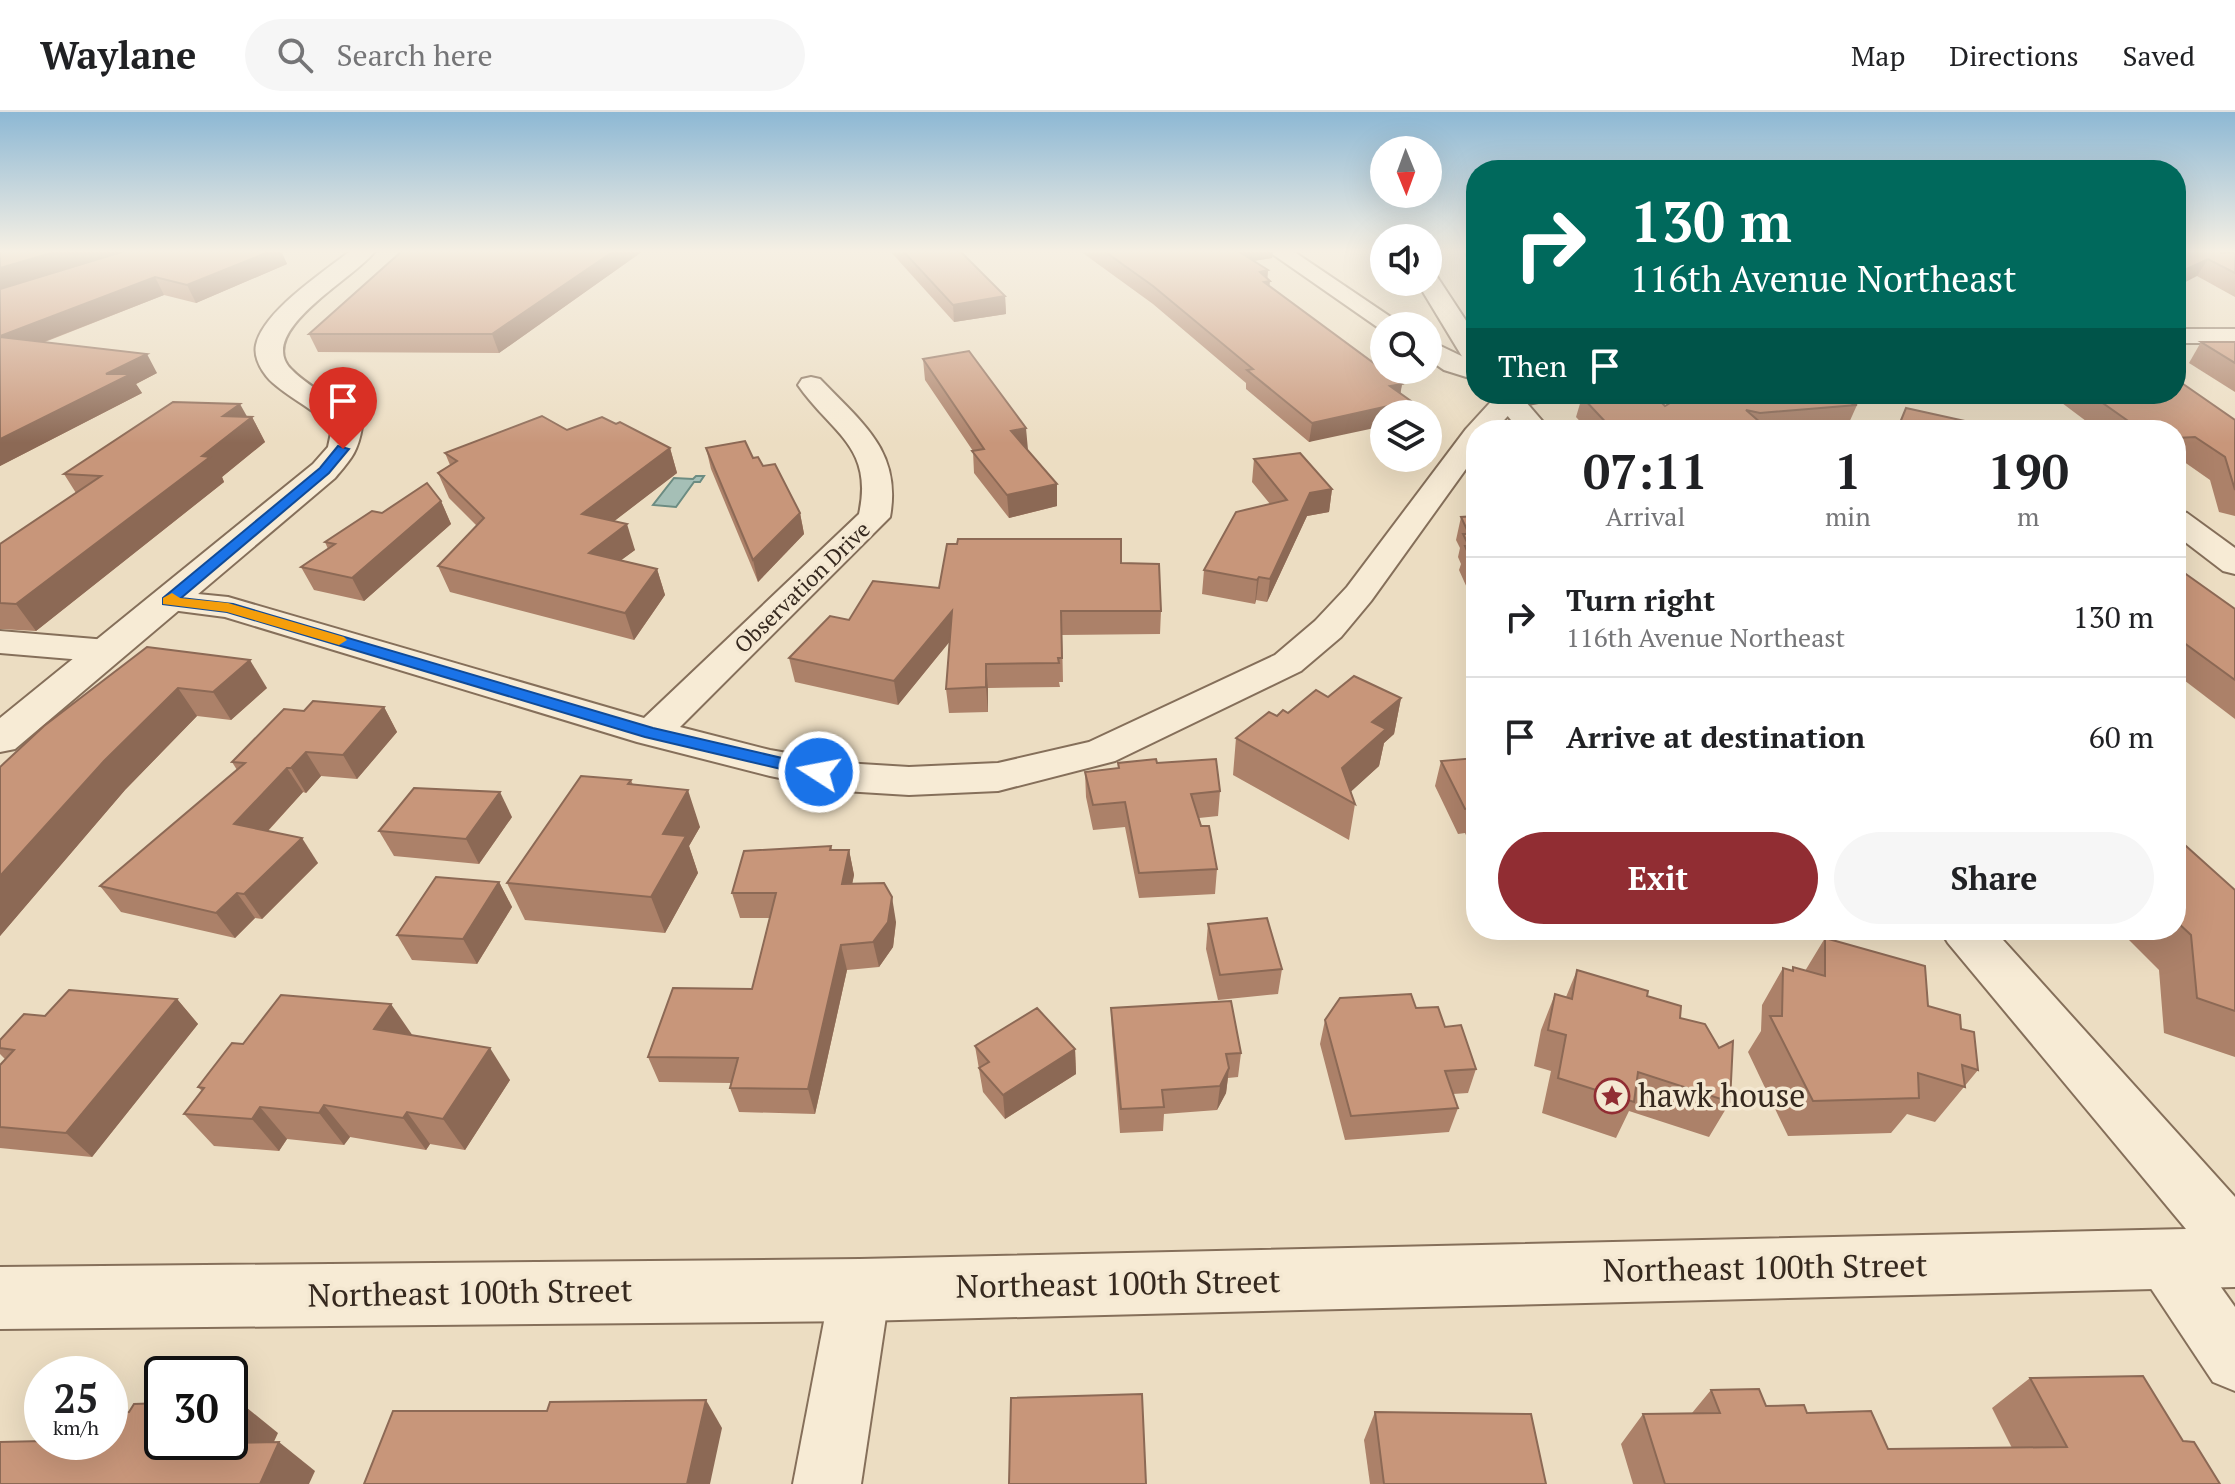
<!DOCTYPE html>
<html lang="en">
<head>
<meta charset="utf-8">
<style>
	body { margin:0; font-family:"PT Serif",serif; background:#f6f6f6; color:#202124; height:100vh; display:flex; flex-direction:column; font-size:30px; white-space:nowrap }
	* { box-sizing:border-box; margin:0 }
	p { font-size:26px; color:#757577 }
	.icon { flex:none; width:44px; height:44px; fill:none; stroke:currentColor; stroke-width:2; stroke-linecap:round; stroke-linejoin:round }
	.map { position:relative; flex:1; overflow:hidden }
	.sheet { position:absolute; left:1466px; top:308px; width:720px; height:520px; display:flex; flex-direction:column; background:#fff; border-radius:32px; box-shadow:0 8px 32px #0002 }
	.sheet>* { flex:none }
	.guide { position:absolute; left:1466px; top:48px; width:720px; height:244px; border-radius:32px; box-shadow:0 8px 32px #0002; background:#00695c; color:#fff; overflow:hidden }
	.needle { width:52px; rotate:179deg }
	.controls { position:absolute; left:1370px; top:24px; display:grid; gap:16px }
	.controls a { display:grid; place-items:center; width:72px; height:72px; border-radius:50%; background:#fff; box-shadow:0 8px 32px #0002; font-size:40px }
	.speed { position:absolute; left:24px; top:1244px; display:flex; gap:16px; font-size:40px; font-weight:700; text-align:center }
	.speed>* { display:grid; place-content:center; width:104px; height:104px; border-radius:50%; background:#fff; box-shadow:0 8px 32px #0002; line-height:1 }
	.speed small { font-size:20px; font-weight:400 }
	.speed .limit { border:4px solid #111; border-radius:12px; background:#fff; color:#111 }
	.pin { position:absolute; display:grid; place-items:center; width:68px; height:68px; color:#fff; margin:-82px -34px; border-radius:50% 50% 50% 0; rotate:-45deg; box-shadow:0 0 8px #0007 }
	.pin .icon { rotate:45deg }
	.me { position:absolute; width:88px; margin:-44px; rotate:281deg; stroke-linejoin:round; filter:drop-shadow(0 0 6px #0008) }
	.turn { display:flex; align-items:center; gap:28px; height:168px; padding:0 32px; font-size:36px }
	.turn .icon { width:104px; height:104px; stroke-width:2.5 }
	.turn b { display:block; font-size:56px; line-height:68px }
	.then { display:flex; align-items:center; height:76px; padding:0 32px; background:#0003; gap:16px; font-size:30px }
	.eta { display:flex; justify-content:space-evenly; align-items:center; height:136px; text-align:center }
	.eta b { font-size:48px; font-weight:800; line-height:56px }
	.button { display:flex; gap:16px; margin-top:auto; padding:16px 32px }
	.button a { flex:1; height:92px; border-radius:48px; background:#912d33; color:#fff; font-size:32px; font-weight:800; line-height:92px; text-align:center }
	.button a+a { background:#f6f6f6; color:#202124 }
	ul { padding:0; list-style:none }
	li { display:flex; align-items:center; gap:24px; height:120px; padding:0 32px; border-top:2px solid #e0e0e0 }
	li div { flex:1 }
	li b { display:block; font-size:30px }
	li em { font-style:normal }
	header { display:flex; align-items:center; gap:48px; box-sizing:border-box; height:112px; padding:0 40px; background:#fff; border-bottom:2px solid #e0e0e0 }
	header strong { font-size:38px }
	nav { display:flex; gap:44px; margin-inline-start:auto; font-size:28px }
	.search { width:560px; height:72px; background:#f6f6f6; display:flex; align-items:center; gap:20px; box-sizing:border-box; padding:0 28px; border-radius:44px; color:#757577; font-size:30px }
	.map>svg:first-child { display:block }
</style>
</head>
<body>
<header>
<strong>Waylane</strong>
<div class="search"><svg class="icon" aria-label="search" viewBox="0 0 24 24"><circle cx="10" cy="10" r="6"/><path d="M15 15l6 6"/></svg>Search here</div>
<nav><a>Map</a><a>Directions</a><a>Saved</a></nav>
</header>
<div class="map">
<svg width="2235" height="1372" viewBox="0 0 2235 1372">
	<rect width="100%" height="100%" fill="#ecddc2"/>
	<polygon fill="#a5bfb6" stroke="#6c8c82" stroke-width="2" points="696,364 704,364 700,370 694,370 676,395 653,393 674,366 693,367"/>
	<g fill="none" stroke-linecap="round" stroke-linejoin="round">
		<g stroke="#856f5a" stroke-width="4">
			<g id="minor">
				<polygon points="1268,139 1293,139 1404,214 1384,214 1383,219"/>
				<rect x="2176" y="217" width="59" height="14"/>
				<polygon points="1428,228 1476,251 1476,268 1444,258 1428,247"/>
				<path d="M811,265l9,2c42,44 82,72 70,138l-210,210 90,23 74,13 65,4 89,-4 91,-21 186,-87 40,-34 32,-34 119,-158 32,-35h55l-4,6 -32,6 -22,24h-19v25l-105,146 -30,36 -40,34 -186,90 -117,30 -89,4 -65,-4 -74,-15 -133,-34 -412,-125 -69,-9 -5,-7 5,-7 12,-3 60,6 416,121 215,-204c15,-68 -28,-81 -61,-129l4,-6z"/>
				<polygon points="2176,398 2187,401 2235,436 2235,462 2223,459 2176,423"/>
				<polygon points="0,519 107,528 120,531 125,539 120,547 107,550 0,541"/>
				<polygon points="2165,1118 2186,1126 2235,1195 2235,1279 2213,1270 2144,1166 2136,1146 2144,1126"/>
				<polygon points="860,1149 881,1157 890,1178 861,1372 793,1372 830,1178 839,1157"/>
			</g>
		</g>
		<g stroke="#856f5a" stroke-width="4">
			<g id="tertiary">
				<path d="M350,139h25c-18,26 -121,80 -84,118 22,23 52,31 71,58 -4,25 -11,32 -27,51l-320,271 -15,3v-34l313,-254 15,-17 4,-19c-17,-19 -40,-28 -59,-45 -9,-8 -20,-24 -17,-38 7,-34 68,-73 94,-94z"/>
				<polygon points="1428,161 1436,163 1476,224 1476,253 1466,251 1417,170 1428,170"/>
				<polygon points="1490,282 1519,282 1550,318 1519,318"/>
				<polygon points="1940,818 1994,818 2235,1085 2235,1175 860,1209 0,1217 0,1155 860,1147 2186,1117 1948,831"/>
			</g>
		</g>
		<use href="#minor" fill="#f7ebd5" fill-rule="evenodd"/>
		<use href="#tertiary" fill="#f7ebd5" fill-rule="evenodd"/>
	</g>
	<g fill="#ac8169">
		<polygon points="0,139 281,139 287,152 196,191 164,183 45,230 157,261 136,272 142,281 0,354"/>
		<polygon points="402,139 643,139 499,241 318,240 309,222"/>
		<polygon points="890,139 960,139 1005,184 1006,202 954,210"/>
		<polygon points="1080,139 1273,139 1272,146 1254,149 1268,158 1267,167 1269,174 1402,272 1400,281 1411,289 1409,302 1384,302 1309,330 1246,277 1246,271 1153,192"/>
		<polygon points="1462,139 1476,139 1476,161"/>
		<polygon points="2176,139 2235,139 2235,185 2197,164"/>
		<polygon points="2201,230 2235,230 2235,280 2189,251"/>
		<polygon points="923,247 1027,338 1057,372 1057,394 1009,406 974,361 973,339 925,268"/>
		<polygon points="2050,282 2176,282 2235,308 2235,404 2219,400 2210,368 2180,347 2176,347 2176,318 2098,318"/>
		<polygon points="1582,285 1665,294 1857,293 1848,313 1788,318 1588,318 1576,305"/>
		<polygon points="247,305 252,305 265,330 222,365 224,370 36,519 0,517 0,432 76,381 64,362"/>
		<polygon points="616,312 670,336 677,361 614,409 635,438 621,448 657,457 665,483 634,528 450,480 438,454 477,414 449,386 438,361 450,353 445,341 567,318"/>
		<polygon points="706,336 753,346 763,354 800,401 804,422 758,470 711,357"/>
		<polygon points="1254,347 1332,377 1329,400 1307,404 1267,490 1256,488 1255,492 1202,482 1204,458 1270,392 1252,370"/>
		<polygon points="441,389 451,412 364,489 314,478 301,455 328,437 325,430 382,401"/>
		<polygon points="1476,404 1476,496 1459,458 1461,452 1458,445 1460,436 1456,428 1461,405"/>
		<polygon points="1121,451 1161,499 1160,522 1062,523 1063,570 1059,570 1060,575 988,576 988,600 949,601 946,577 950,529 898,593 795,570 789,546 849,508 939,476"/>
		<polygon points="2176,455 2235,497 2235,607 2176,562"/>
		<polygon points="147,535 267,576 231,608 197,604 125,678 0,824 0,655"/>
		<polygon points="1328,585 1401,586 1394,622 1384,631 1379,654 1351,679 1355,692 1349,728 1233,663 1236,626 1277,604"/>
		<polygon points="384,595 397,620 357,667 321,664 306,681 303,680 268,719 318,751 262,807 255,806 235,826 121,800 100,774 237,658 232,650 304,599"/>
		<polygon points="1476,646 1476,745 1465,721 1458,722 1435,674 1441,649"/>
		<polygon points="1118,651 1157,651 1220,679 1218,704 1199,706 1217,757 1215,782 1139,786 1125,715 1093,718 1086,685 1085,660 1118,657"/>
		<polygon points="631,668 633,673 700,715 689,734 698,761 665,821 525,808 507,771"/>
		<polygon points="512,705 479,752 394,744 379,719"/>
		<polygon points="2176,725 2235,778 2235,945 2164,921 2159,858 2119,818 2176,818"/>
		<polygon points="831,734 832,738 849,738 854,763 852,772 896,810 893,835 879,855 847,858 815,1002 739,1000 730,976 731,971 659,970 648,945 752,877 770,806 740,806 732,781"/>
		<polygon points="499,770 512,795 477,852 412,848 397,823"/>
		<polygon points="1208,812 1282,857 1278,882 1218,888 1206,837"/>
		<polygon points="1825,826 1961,917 1978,958 1935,1010 1907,1002 1891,1021 1788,1024 1748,940 1761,919 1762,893 1783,856 1791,859 1793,855 1805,859"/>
		<polygon points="1577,858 1647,884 1680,906 1730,990 1709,1025 1629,999 1616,1026 1542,1001 1551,959 1534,954 1541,918 1555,882 1566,885"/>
		<polygon points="177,887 198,912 92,1045 0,1036 0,953 5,947 0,942 0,928"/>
		<polygon points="1111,896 1241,941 1238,965 1228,966 1226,981 1217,998 1164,1002 1163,1019 1120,1021 1112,921"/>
		<polygon points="1416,896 1445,915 1476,957 1468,981 1453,982 1458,996 1449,1020 1345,1028 1320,932 1325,908"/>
		<polygon points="412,923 510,968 465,1038 430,1032 426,1038 350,1025 344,1033 287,1027 279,1039 214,1034 184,1002 202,979 198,975 243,932"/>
		<polygon points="975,934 1075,937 1076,962 1005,1007 983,980"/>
		<polygon points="2030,1266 2183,1329 2220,1372 1633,1372 1621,1332 1643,1302 1692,1301 1711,1278 1766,1294 1807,1301 1888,1337 2012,1336 1992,1296"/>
		<polygon points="1375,1300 1546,1372 1370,1372 1364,1328"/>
	</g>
	<g fill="#8c6955">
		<polygon points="58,139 123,139 0,177 0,156"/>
		<polygon points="271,139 281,139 287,152 196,191 187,173"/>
		<polygon points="614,139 643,139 499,241 492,222"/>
		<polygon points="1233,139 1273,139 1272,146 1232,152"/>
		<polygon points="2208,147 2197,164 2176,175 2176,162"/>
		<polygon points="1268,158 1267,170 1270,169 1268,187 1260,160"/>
		<polygon points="155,165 164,183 10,243 0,224"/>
		<polygon points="1005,184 1006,202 954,210 953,193"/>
		<polygon points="147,242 157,261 136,272 142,281 0,354 0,327 106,262"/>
		<polygon points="1402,272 1399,291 1390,274"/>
		<polygon points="1411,289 1409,302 1384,302 1384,314 1309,330 1312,311"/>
		<polygon points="240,292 249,308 252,305 265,330 222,365 224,370 36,519 16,492 202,344 223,304"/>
		<polygon points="1026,316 1028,338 1011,319"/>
		<polygon points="670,336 677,361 591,427 582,402"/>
		<polygon points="1057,372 1057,394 1009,406 1007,383"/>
		<polygon points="1332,377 1329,400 1307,404 1267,490 1270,467 1310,381"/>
		<polygon points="441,389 451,412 364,489 352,466"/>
		<polygon points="800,401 804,422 758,470 753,448"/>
		<polygon points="627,412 635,438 597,466 589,441"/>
		<polygon points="657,457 665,483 634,528 625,501"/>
		<polygon points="1259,465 1256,488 1255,492 1257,468"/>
		<polygon points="952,499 955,523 898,593 894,569"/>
		<polygon points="250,548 267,576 231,608 213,580"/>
		<polygon points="986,552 988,576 988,600 986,575"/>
		<polygon points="178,576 197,604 125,678 0,824 0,764 104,649"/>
		<polygon points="1401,586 1394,622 1384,631 1379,654 1344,686 1342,656 1372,610"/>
		<polygon points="384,595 397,620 357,667 343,643"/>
		<polygon points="306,640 321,664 306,681 291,656"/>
		<polygon points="287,656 303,680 251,737 234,712"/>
		<polygon points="688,678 700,715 689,734 698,761 665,821 651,785 663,722"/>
		<polygon points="500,680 512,705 479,752 466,727"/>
		<polygon points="302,726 318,751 262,807 244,782"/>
		<polygon points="849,738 854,763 847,797 842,772"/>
		<polygon points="499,770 512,795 477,852 463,827"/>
		<polygon points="237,781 255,806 235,826 216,801"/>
		<polygon points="892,785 896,810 893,835 879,855 873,830"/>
		<polygon points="841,833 847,858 815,1002 808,977"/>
		<polygon points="177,887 198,912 92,1045 66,1021"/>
		<polygon points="391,892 413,924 374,917"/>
		<polygon points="490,936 510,968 465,1038 443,1007"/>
		<polygon points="1075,937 1076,962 1005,1007 1003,983"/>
		<polygon points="1229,956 1226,981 1217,998 1220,974"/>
		<polygon points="324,993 350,1025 344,1033 319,1001"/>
		<polygon points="260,995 287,1027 279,1039 252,1007"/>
		<polygon points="407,1000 430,1032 426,1038 403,1006"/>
		<polygon points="706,1288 722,1316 710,1372 687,1372"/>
		<polygon points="241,1291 278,1321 260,1360 222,1331 222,1330 230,1330 230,1314"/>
		<polygon points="279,1330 315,1359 309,1372 260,1372"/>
	</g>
	<g fill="#c8967a" stroke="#8c6955" stroke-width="2">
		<polygon points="0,139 58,139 0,156"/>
		<polygon points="125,139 271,139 187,173 155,165 0,224 0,177"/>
		<polygon points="402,139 614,139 492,222 309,222"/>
		<polygon points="903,139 960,139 1005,184 953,193"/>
		<polygon points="1104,139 1238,139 1268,158 1260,160 1270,169 1264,170 1402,272 1390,274 1411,289 1312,311 1247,258 1253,257 1153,174"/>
		<polygon points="2176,139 2224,139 2220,141 2235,140 2235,161 2208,147 2176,162"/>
		<polygon points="0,225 147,242 106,262 131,262 0,327"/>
		<polygon points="2201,230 2235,230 2235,251"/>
		<polygon points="969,239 1026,316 1011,319 1057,372 1007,383 972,339 984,337 923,247"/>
		<polygon points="2176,267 2235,308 2235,378 2225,345 2195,325 2176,326 2176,318 2141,318 2090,282 2176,282"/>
		<polygon points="1620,282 1653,282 1665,294 1685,282 1823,282 1857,293 1760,301 1746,298 1769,318 1613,318 1582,285"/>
		<polygon points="173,290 240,292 223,304 252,305 202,344 210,345 16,492 0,491 0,432 101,364 64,362"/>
		<polygon points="1906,296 1974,311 1972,318 1897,318"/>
		<polygon points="542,304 567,318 602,305 616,312 620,310 670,336 582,402 627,412 589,441 657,457 625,501 438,454 484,406 438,361 457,349 445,341"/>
		<polygon points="745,329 753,346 758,345 763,354 775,352 800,401 753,448 706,336"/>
		<polygon points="1300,341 1332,377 1310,381 1270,467 1259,465 1257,468 1204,458 1236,400 1287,388 1254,347"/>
		<polygon points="427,371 441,389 352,466 301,455 335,432 325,430 372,399 382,401"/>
		<polygon points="1476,404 1476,460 1465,434 1469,434 1463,422 1469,422 1461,405"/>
		<polygon points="958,427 1121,427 1121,451 1159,452 1161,499 1061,499 1062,546 1058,546 1059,551 986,552 986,575 946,577 952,499 894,569 789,546 830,504 849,508 873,469 939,476 947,432 957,432"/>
		<polygon points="2176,455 2235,497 2235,568 2176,525"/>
		<polygon points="147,535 250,548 213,580 178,576 104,649 0,764 0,655 44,614"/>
		<polygon points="1354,564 1401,586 1372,610 1386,617 1342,656 1355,692 1236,626 1269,600 1277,604 1283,598 1288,601 1316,578 1328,585"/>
		<polygon points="313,589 384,595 343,643 306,640 291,656 287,656 234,712 302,726 244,782 237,781 216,801 100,774 245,651 232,650 284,597 304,599"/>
		<polygon points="1476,646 1476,706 1471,696 1465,697 1441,649"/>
		<polygon points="1156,647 1157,651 1216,647 1220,679 1191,682 1201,714 1209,714 1217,757 1139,761 1125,690 1093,693 1085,660 1119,656 1118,651"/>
		<polygon points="581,664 631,668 628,672 688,678 663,722 686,724 651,785 507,771"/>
		<polygon points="414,676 500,680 466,727 379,719"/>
		<polygon points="2176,725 2235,778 2235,899 2197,886 2191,823 2176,809"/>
		<polygon points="831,734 830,738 849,738 842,772 884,771 892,785 888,810 873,830 841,833 808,977 730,976 738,946 648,945 673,876 752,877 776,781 732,781 744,739"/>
		<polygon points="436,765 499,770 463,827 397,823"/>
		<polygon points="1267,806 1282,857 1220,863 1208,812"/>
		<polygon points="1825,826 1925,854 1928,894 1960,903 1961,917 1974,920 1978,958 1962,953 1965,975 1918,961 1919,986 1813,989 1770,904 1782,904 1783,856 1793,859 1793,855 1825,864"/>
		<polygon points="1577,858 1648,879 1647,884 1681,894 1680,906 1705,912 1719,936 1733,929 1730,990 1638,960 1634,990 1558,966 1566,923 1548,918 1555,882 1572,887"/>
		<polygon points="69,878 177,887 66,1021 0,1015 0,953 14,938 0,936 0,928 24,902 45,904"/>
		<polygon points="1411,882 1416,896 1438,895 1445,915 1461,913 1476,957 1445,959 1458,996 1351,1004 1325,908 1340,886"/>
		<polygon points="281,883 391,892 374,917 490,936 443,1007 407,1000 403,1006 324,993 319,1001 260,995 252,1007 184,1002 204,976 198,975 232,931 243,932"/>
		<polygon points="1231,889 1241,941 1226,942 1229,956 1220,974 1162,978 1164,995 1121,997 1111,896"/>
		<polygon points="1037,896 1075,937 1003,983 979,956 989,950 975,934"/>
		<polygon points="2143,1264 2183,1329 2194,1330 2220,1372 1665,1372 1643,1302 1720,1301 1711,1278 1759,1277 1766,1294 1804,1293 1807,1301 1871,1299 1888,1337 2067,1335 2030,1266"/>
		<polygon points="1142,1282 1146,1372 1009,1372 1011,1286"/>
		<polygon points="706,1288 687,1372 364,1372 393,1299 547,1299 550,1290"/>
		<polygon points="162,1291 162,1330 222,1330 222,1331 279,1330 260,1372 0,1372 0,1330 42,1329 42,1330 110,1330 110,1301 129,1300 134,1292"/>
		<polygon points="230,1291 241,1291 230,1314"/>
		<polygon points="1375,1300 1531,1302 1546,1372 1384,1372"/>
	</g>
	<linearGradient id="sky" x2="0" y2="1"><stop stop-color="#8db8d4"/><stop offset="0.42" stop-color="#f6f0e4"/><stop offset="1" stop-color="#f6f0e4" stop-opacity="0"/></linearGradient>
	<rect width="2235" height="331" fill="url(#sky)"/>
	<polygon fill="#1a73e8" stroke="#114b97" stroke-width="2" points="338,334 349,337 329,361 181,486 233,492 653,616 825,656 828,660 825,664 819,666 645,625 227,500 163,492 163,486 320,356"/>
	<polygon fill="#f59e0b" points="172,481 180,486 228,491 344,525 347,528 339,533 227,500 163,492 163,486"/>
	<defs>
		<g id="sight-ring" transform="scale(1.8)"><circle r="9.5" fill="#f4e8d2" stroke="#912d33" stroke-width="1.5"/><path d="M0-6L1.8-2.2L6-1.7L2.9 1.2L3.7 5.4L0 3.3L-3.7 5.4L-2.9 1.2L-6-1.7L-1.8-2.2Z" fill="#912d33"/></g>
	</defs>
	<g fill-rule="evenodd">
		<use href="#sight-ring" x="1612" y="984"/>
	</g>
	<g text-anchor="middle" stroke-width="7" stroke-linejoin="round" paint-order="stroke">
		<g font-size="22" fill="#35281e" stroke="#f4e8d2">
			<text transform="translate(802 475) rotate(-44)" y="8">Observation Drive</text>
		</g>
		<g font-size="32" fill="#35281e" stroke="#f4e8d2" text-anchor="start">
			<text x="1638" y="995">hawk house</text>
		</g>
		<g font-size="32" fill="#35281e" stroke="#f4e8d2">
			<text transform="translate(1765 1156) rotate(-1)" y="11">Northeast 100th Street</text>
			<text transform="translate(1118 1172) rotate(-1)" y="11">Northeast 100th Street</text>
			<text transform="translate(470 1181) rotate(-1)" y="11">Northeast 100th Street</text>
		</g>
	</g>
</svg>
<div class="controls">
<a><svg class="needle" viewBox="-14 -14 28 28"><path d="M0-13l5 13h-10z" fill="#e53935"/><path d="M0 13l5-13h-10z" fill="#757577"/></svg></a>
<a><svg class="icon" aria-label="sound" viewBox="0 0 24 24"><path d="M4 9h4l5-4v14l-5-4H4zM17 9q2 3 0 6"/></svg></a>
<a><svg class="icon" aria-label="search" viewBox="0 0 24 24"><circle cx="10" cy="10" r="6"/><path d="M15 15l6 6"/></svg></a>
<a><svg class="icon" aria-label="layers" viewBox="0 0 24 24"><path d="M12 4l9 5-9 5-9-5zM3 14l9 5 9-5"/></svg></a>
</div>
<div class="speed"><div>25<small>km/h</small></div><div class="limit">30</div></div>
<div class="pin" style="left:343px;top:337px;background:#d93025"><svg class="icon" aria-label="arrive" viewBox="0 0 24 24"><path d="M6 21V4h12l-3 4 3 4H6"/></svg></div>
<svg class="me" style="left:819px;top:660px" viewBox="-20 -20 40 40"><circle r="17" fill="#1a73e8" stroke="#fff" stroke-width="3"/><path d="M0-11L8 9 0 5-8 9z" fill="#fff"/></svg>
<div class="guide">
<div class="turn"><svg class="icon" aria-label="right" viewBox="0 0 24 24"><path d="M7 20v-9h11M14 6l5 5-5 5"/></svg><div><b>130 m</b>116th Avenue Northeast</div></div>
<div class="then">Then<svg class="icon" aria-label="arrive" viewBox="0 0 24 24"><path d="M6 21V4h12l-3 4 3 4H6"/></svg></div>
</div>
<section class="sheet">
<div class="eta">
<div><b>07:11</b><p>Arrival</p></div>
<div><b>1</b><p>min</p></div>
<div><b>190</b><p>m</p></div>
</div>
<ul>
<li><svg class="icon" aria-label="right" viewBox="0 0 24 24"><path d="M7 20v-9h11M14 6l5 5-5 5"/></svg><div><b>Turn right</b><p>116th Avenue Northeast</p></div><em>130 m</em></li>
<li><svg class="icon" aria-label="arrive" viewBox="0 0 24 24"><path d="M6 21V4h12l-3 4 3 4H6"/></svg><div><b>Arrive at destination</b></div><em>60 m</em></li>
</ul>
<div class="button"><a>Exit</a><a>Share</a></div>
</section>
</div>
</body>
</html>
